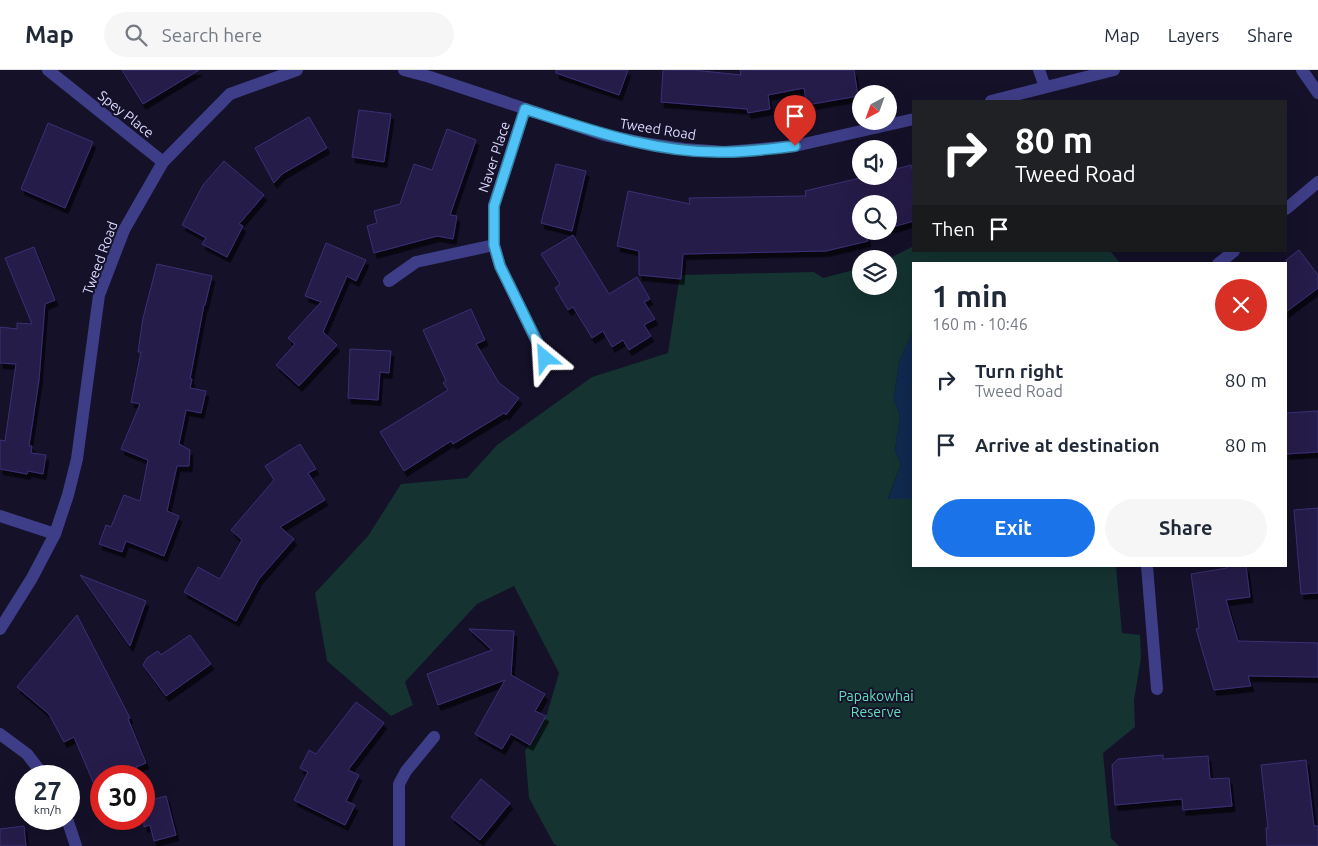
<!DOCTYPE html>
<html lang="en">
<head>
<meta charset="utf-8">
<style>
	body { margin:0; font-family:Ubuntu,sans-serif; background:#f6f6f7; color:#1f2937; height:100vh; display:flex; flex-direction:column; font-size:19px; white-space:nowrap }
	* { box-sizing:border-box; margin:0 }
	p { font-size:16px; color:#747a83 }
	.icon { flex:none; width:28px; height:28px; fill:none; stroke:currentColor; stroke-width:2; stroke-linecap:round; stroke-linejoin:round }
	.map { position:relative; flex:1; overflow:hidden }
	.drawer { position:absolute; left:912px; top:192px; width:375px; height:305px; display:flex; flex-direction:column; background:#fff; border-radius:0px; box-shadow:0 5px 20px #0002 }
	.drawer>* { flex:none }
	.hud { position:absolute; left:912px; top:30px; width:375px; height:152px; border-radius:0px; box-shadow:0 5px 20px #0002; background:#202124; color:#fff; overflow:hidden }
	.needle { width:32px; rotate:221deg }
	.fabs { position:absolute; left:852px; top:15px; display:grid; gap:10px }
	.fabs a { display:grid; place-items:center; width:45px; height:45px; border-radius:50%; background:#fff; box-shadow:0 5px 20px #0002; font-size:25px }
	.speed { position:absolute; left:15px; top:695px; display:flex; gap:10px; font-size:25px; font-weight:700; text-align:center }
	.speed>* { display:grid; place-content:center; width:65px; height:65px; border-radius:50%; background:#fff; box-shadow:0 5px 20px #0002; line-height:1 }
	.speed small { font-size:12px; font-weight:400 }
	.speed .limit { border:8px solid #d22; background:#fff; color:#111 }
	.pin { position:absolute; display:grid; place-items:center; width:42px; height:42px; color:#fff; margin:-51px -21px; border-radius:50% 50% 50% 0; rotate:-45deg; box-shadow:0 0 5px #0007 }
	.pin .icon { rotate:45deg }
	.me { position:absolute; width:55px; margin:-28px; rotate:333deg; stroke-linejoin:round; filter:drop-shadow(0 0 4px #0008) }
	.turn { display:flex; align-items:center; gap:18px; height:105px; padding:0 20px; font-size:22px }
	.turn .icon { width:65px; height:65px; stroke-width:2.5 }
	.turn b { display:block; font-size:35px; line-height:42px }
	.then { display:flex; align-items:center; height:48px; padding:0 20px; background:#0003; gap:10px; font-size:19px }
	.round { display:grid; place-items:center; flex:none; width:52px; height:52px; border-radius:26px; background:#f6f6f7 }
	.overview { display:flex; align-items:center; justify-content:space-between; height:85px; padding:0 20px }
	h1 { font-size:30px; font-weight:700; line-height:38px }
	.action { display:flex; gap:10px; margin-top:auto; padding:10px 20px }
	.action a { flex:1; height:58px; border-radius:30px; background:#1a73e8; color:#fff; font-size:20px; font-weight:700; line-height:58px; text-align:center }
	.action a+a { background:#f6f6f7; color:#1f2937 }
	ul { padding:0; list-style:none }
	li { display:flex; align-items:center; gap:15px; height:65px; padding:0 20px }
	li div { flex:1 }
	li b { display:block; font-size:19px }
	li em { font-style:normal }
	header { display:flex; align-items:center; gap:30px; box-sizing:border-box; height:70px; padding:0 25px; background:#fff; border-bottom:1px solid #e0e1e3 }
	header strong { font-size:24px }
	nav { display:flex; gap:28px; margin-inline-start:auto; font-size:18px }
	.search { width:350px; height:45px; background:#f6f6f7; display:flex; align-items:center; gap:12px; box-sizing:border-box; padding:0 18px; border-radius:28px; color:#747a83; font-size:19px }
	.map>svg:first-child { display:block }
</style>
</head>
<body>
<header>
<strong>Map</strong>
<div class="search"><svg class="icon" aria-label="search" viewBox="0 0 24 24"><circle cx="10" cy="10" r="6"/><path d="M15 15l6 6"/></svg>Search here</div>
<nav><a>Map</a><a>Layers</a><a>Share</a></nav>
</header>
<div class="map">
<svg width="1318" height="776" viewBox="0 0 1318 776">
	<defs>
		<filter id="shadow"><feDropShadow dx="3" dy="5.5" stdDeviation="0" flood-color="#0009"/></filter>
	</defs>
	<rect width="100%" height="100%" fill="#141129"/>
	<polygon fill="#143331" points="914,176 914,181 1110,181 1121,194 914,194 914,259 899,292 894,329 900,346 895,380 901,394 888,428 914,429 914,496 1116,496 1122,563 1140,565 1141,588 1134,630 1135,657 1103,683 1111,768 1119,776 558,776 554,774 529,728 525,681 547,644 559,603 514,516 477,534 405,612 413,635 391,646 327,591 315,523 368,466 401,414 467,408 497,375 592,307 668,283 680,205 814,202 823,208 861,198 861,216 889,216 888,189"/>
	<polygon fill="#10294e" points="914,259 914,429 888,429 901,394 895,380 900,346 894,329 899,292"/>
	<g fill="#251d49" stroke="#3b3075" filter="url(#shadow)">
		<polygon points="122,0 199,0 143,34"/>
		<polygon points="556,0 628,0 619,25 556,3"/>
		<polygon points="663,0 693,0 741,5 740,0 854,0 858,26 807,35 804,18 768,25 770,39 748,43 747,39 661,32"/>
		<polygon points="359,40 391,44 384,92 352,87"/>
		<polygon points="309,47 327,78 282,104 274,113 255,78"/>
		<polygon points="48,53 93,72 65,138 21,119"/>
		<polygon points="447,59 476,70 450,145 457,146 453,169 437,166 374,183 367,156 377,153 374,141 400,134 414,94 432,100"/>
		<polygon points="224,91 264,125 239,154 243,156 227,187 202,174 206,168 182,155 203,115"/>
		<polygon points="556,94 586,101 572,161 541,153"/>
		<polygon points="911,95 914,107 914,151 889,158 889,134 861,134 861,161 874,161 866,163 868,171 826,181 683,184 681,209 639,205 639,181 617,176 628,121 690,134 689,128 806,126 805,121 868,106 889,106 889,101"/>
		<polygon points="573,165 609,224 637,207 650,229 644,232 655,249 644,255 651,266 629,280 623,270 612,277 603,261 592,268 573,237 568,240 555,218 560,214 541,184"/>
		<polygon points="326,173 366,190 356,211 347,206 323,262 337,275 299,316 276,295 295,274 288,268 321,232 305,226"/>
		<polygon points="34,177 55,230 45,234 39,310 29,376 32,376 31,383 46,385 43,404 28,401 27,404 0,399 0,370 5,371 16,294 0,293 0,257 17,259 17,253 32,254 5,188"/>
		<polygon points="1299,180 1318,205 1318,218 1286,242 1286,190"/>
		<polygon points="157,194 212,206 205,235 204,235 190,309 192,309 190,318 206,321 201,343 186,340 179,374 190,380 189,396 177,396 167,441 179,446 164,486 126,471 122,482 99,474 106,455 111,457 124,425 140,431 148,390 121,379 140,334 131,332 141,282 138,282 143,248"/>
		<polygon points="471,239 485,270 476,274 499,313 519,328 506,345 504,343 453,374 451,371 404,401 380,362 448,320 443,313 446,311 423,260"/>
		<polygon points="350,279 391,281 389,303 380,302 378,330 348,328"/>
		<polygon points="1318,341 1318,382 1286,384 1286,343"/>
		<polygon points="300,374 316,399 308,403 325,430 280,457 294,469 259,509 236,551 184,522 198,497 220,509 242,470 231,460 274,410 265,396"/>
		<polygon points="1318,438 1318,523 1301,524 1294,440"/>
		<polygon points="1227,496 1246,496 1250,527 1226,530 1238,571 1318,573 1318,607 1248,606 1251,616 1214,620 1196,559 1199,558 1191,504 1227,498"/>
		<polygon points="80,505 146,531 130,576"/>
		<polygon points="77,545 130,648 128,649 146,693 136,697 140,706 101,706 101,711 94,714 74,667 64,672 49,644 17,617"/>
		<polygon points="469,559 514,561 511,605 545,624 535,641 546,646 530,675 511,664 502,679 475,664 505,610 438,635 427,604 492,580"/>
		<polygon points="190,565 211,594 166,626 143,595 147,588 158,581 161,585"/>
		<polygon points="356,632 384,653 348,700 359,705 346,731 355,735 345,755 294,730 308,702 300,698 309,680 316,684"/>
		<polygon points="1163,685 1163,689 1208,686 1210,709 1229,708 1232,736 1183,740 1182,729 1115,735 1112,695 1118,689"/>
		<polygon points="1306,690 1314,756 1318,756 1318,776 1267,776 1266,758 1268,758 1261,695"/>
		<polygon points="481,709 510,733 480,770 451,747"/>
		<polygon points="166,726 176,765 154,771 150,755 144,757 144,732"/>
		<polygon points="24,756 26,776 0,776 0,759"/>
	</g>
	<g fill="none" stroke-linecap="round" stroke-linejoin="round">
		<g stroke="#3e3d87" stroke-width="12">
			<polyline points="48,0 163,92"/>
			<polyline points="404,0 430,7 604,65 643,73 684,79 725,82 795,76 914,49"/>
			<polyline points="1039,0 1045,17"/>
			<polyline points="1302,0 1318,23"/>
			<polyline points="991,31 1114,0"/>
			<polyline points="525,39 494,135 494,175 500,196 545,288"/>
			<polyline points="1286,139 1318,112"/>
			<polyline points="1218,194 1234,181"/>
			<polyline points="389,211 416,192 494,175"/>
			<polyline points="0,446 55,464"/>
			<polyline points="1147,496 1157,619"/>
			<polyline points="0,559 32,508 55,464 68,425 77,389 99,225 124,160 163,92 230,24 297,0"/>
			<polyline points="0,664 27,684 44,706"/>
			<polyline points="67,749 76,776"/>
			<polyline points="399,776 399,714 406,701 434,667"/>
		</g>
	</g>
	<g fill="none" stroke-linecap="round" stroke-linejoin="round">
		<g stroke="#337fa1" stroke-width="12">
			<path id="route" d="M545,288l-45,-92 -6,-21v-39l31,-97c65,21 132,45 201,43 23,0 46,-3 69,-6"/>
		</g>
		<use href="#route" stroke="#4fc3f7" stroke-width="9"/>
	</g>
	<g text-anchor="middle" stroke-width="4" stroke-linejoin="round" paint-order="stroke">
		<g font-size="14" fill="#dcd9fe" stroke="#141129">
			<text transform="translate(126 44) rotate(38)" y="5">Spey Place</text>
			<text transform="translate(658 59) rotate(9)" y="5">Tweed Road</text>
			<text transform="translate(494 87) rotate(-72)" y="5">Naver Place</text>
			<text transform="translate(100 188) rotate(-70)" y="5">Tweed Road</text>
		</g>
		<g font-size="14" fill="#65debc" stroke="#141129">
			<text x="876" y="631">Papakowhai<tspan x="876" dy="16">Reserve</tspan></text>
		</g>
	</g>
</svg>
<div class="fabs">
<a><svg class="needle" viewBox="-14 -14 28 28"><path d="M0-13l5 13h-10z" fill="#e53935"/><path d="M0 13l5-13h-10z" fill="#747a83"/></svg></a>
<a><svg class="icon" aria-label="sound" viewBox="0 0 24 24"><path d="M4 9h4l5-4v14l-5-4H4zM17 9q2 3 0 6"/></svg></a>
<a><svg class="icon" aria-label="search" viewBox="0 0 24 24"><circle cx="10" cy="10" r="6"/><path d="M15 15l6 6"/></svg></a>
<a><svg class="icon" aria-label="layers" viewBox="0 0 24 24"><path d="M12 4l9 5-9 5-9-5zM3 14l9 5 9-5"/></svg></a>
</div>
<div class="speed"><div>27<small>km/h</small></div><div class="limit">30</div></div>
<div class="pin" style="left:795px;top:76px;background:#d93025"><svg class="icon" aria-label="arrive" viewBox="0 0 24 24"><path d="M6 21V4h12l-3 4 3 4H6"/></svg></div>
<svg class="me" style="left:545px;top:288px" viewBox="-20 -20 40 40"><path d="M0-17L14 15 0 8-14 15z" fill="#4fc3f7" stroke="#fff" stroke-width="4"/></svg>
<div class="hud">
<div class="turn"><svg class="icon" aria-label="right" viewBox="0 0 24 24"><path d="M7 20v-9h11M14 6l5 5-5 5"/></svg><div><b>80 m</b>Tweed Road</div></div>
<div class="then">Then<svg class="icon" aria-label="arrive" viewBox="0 0 24 24"><path d="M6 21V4h12l-3 4 3 4H6"/></svg></div>
</div>
<section class="drawer">
<div class="overview"><div><h1>1 min</h1><p>160 m · 10:46</p></div><a class="round" style="background:#d93025;color:#fff"><svg class="icon" aria-label="close" viewBox="0 0 24 24"><path d="M6 6l12 12M18 6L6 18"/></svg></a></div>
<ul>
<li><svg class="icon" aria-label="right" viewBox="0 0 24 24"><path d="M7 20v-9h11M14 6l5 5-5 5"/></svg><div><b>Turn right</b><p>Tweed Road</p></div><em>80 m</em></li>
<li><svg class="icon" aria-label="arrive" viewBox="0 0 24 24"><path d="M6 21V4h12l-3 4 3 4H6"/></svg><div><b>Arrive at destination</b></div><em>80 m</em></li>
</ul>
<div class="action"><a>Exit</a><a>Share</a></div>
</section>
</div>
</body>
</html>
